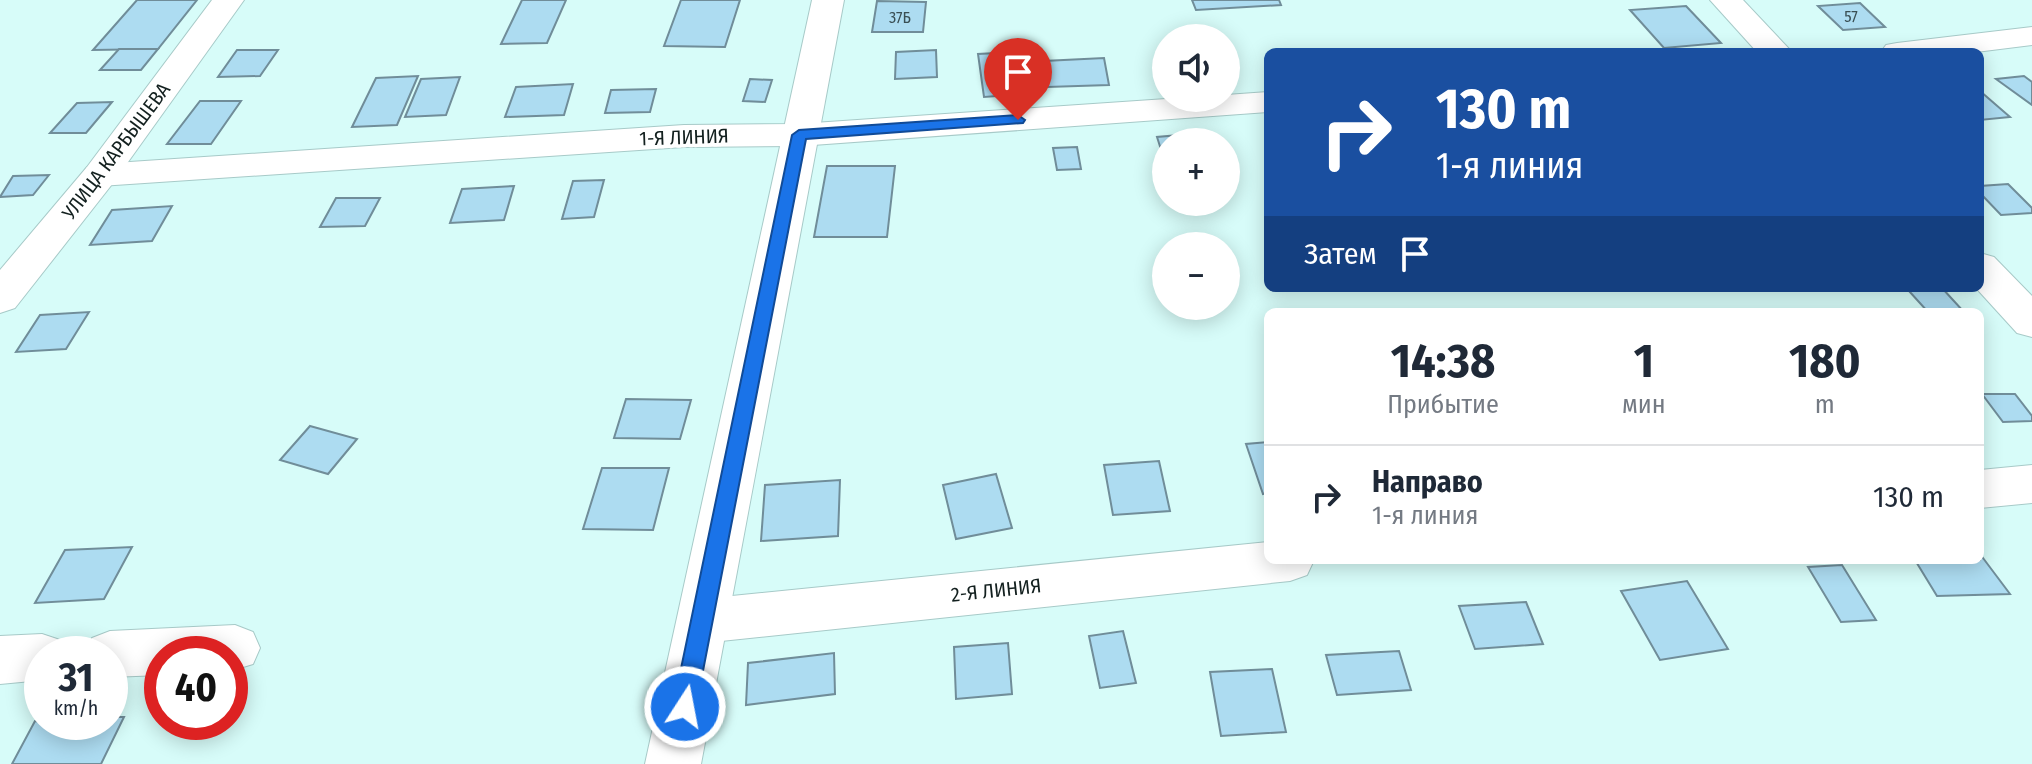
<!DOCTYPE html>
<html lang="ru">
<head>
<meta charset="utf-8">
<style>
	body { margin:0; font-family:"Fira Sans Condensed",sans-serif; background:#f2f2f3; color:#1f2937; height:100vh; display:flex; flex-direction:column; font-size:30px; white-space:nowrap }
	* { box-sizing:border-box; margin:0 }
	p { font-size:26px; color:#747a83 }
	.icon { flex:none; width:44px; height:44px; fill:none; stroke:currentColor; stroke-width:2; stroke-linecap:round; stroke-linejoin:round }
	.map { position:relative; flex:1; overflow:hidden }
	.drawer { position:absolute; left:1264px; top:308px; width:720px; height:256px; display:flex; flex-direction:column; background:#fff; border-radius:12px; box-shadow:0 4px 20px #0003 }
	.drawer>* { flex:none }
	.banner { position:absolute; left:1264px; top:48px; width:720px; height:244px; border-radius:12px; box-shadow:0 4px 20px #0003; background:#1a4fa0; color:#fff; overflow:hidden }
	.fabs { position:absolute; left:1152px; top:24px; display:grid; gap:16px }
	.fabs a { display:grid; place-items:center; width:88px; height:88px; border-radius:50%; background:#fff; box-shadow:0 4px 20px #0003; font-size:40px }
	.speed { position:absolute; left:24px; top:636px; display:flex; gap:16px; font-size:40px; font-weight:700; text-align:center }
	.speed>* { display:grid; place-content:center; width:104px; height:104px; border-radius:50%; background:#fff; box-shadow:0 4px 20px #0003; line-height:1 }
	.speed small { font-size:20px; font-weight:400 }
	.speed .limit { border:12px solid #d22; background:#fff; color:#111 }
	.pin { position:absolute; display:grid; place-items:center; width:68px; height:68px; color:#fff; margin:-82px -34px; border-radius:50% 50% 50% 0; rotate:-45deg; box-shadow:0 0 8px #0007 }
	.pin .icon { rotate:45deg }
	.me { position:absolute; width:88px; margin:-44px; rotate:11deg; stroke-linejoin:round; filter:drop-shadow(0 0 6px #0008) }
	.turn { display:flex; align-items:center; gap:28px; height:168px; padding:0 40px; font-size:36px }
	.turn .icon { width:104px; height:104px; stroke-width:2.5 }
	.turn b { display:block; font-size:56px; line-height:68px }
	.then { display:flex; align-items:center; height:76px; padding:0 40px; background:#0003; gap:16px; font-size:30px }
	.eta { display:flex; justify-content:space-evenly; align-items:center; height:136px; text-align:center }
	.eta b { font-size:48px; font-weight:700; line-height:56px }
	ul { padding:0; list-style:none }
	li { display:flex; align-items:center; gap:24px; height:104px; padding:0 40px; border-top:2px solid #e0e1e3 }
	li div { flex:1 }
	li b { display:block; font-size:30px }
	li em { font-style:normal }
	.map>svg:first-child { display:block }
</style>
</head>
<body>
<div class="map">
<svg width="2032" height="764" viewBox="0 0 2032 764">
	<rect width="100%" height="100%" fill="#d7fcf9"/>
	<g fill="#addcf1" stroke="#708d99" stroke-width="2">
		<polygon points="137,0 197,0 158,49 93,50"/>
		<polygon points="522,0 566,0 547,43 501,44"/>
		<polygon points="681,0 740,0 725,47 664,46"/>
		<polygon points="1192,0 1279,0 1281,5 1196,10"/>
		<polygon points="877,1 926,2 923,32 872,32"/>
		<polygon points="1860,3 1885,27 1843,30 1818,6"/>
		<polygon points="1686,6 1721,43 1664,48 1630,10"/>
		<polygon points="119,49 158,49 141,70 100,70"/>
		<polygon points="237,50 278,50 260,76 218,77"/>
		<polygon points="936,50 937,77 895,79 896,52"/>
		<polygon points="1016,52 1023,94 984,97 978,54"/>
		<polygon points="1104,58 1109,85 1047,87 1044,61"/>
		<polygon points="418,76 397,125 352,127 376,78"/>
		<polygon points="2024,76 2032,82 2032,105 1996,79"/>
		<polygon points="460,77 446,115 405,117 421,79"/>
		<polygon points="750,79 772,80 765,102 743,101"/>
		<polygon points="573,84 564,115 505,117 516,87"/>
		<polygon points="656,89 650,112 605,113 611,90"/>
		<polygon points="1980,91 2010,117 1980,120"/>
		<polygon points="200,101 241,101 211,144 167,144"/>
		<polygon points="112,102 86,133 50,133 77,103"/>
		<polygon points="1202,133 1205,142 1166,142 1164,159 1157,137"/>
		<polygon points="1077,147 1081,169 1057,170 1053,148"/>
		<polygon points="827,166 895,166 887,237 814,237"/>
		<polygon points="49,175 33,195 0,197 13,176"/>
		<polygon points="604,180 594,217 562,219 573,181"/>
		<polygon points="2008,184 2032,208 2032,213 2001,215 1980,193 1980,186"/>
		<polygon points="514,186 504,220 450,223 462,189"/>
		<polygon points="336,198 380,198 365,226 320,227"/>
		<polygon points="172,206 152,241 90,245 112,210"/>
		<polygon points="1942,288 1964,312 1928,312 1909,291"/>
		<polygon points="89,312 66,349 16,352 40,315"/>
		<polygon points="1982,394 2015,394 2032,416 2032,421 2003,422"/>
		<polygon points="626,399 691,400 680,439 614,438"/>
		<polygon points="310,426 357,439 328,474 280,460"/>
		<polygon points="1268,442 1268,493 1263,494 1246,444"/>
		<polygon points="1159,461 1170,511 1113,515 1104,465"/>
		<polygon points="602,468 669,468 653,530 583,529"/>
		<polygon points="996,474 1012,528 956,539 943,485"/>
		<polygon points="840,480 838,536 761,541 765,485"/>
		<polygon points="132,547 104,599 35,603 65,550"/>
		<polygon points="1980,554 2010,594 1937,596 1915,560 1980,560"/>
		<polygon points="1842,565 1876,620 1841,622 1808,567"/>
		<polygon points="1687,581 1728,649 1660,660 1621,591"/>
		<polygon points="1526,602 1543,644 1475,649 1459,606"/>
		<polygon points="1123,631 1136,683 1100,688 1089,636"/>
		<polygon points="1008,643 1012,694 956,699 954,647"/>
		<polygon points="1399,651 1411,690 1337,695 1326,655"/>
		<polygon points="834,653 835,694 746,705 748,663"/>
		<polygon points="1272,669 1286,732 1221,736 1210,672"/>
		<polygon points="110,717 124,717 101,764 12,764 35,721 110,722"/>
	</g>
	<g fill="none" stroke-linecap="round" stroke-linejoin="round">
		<g stroke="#a7cac8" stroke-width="2">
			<g id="minor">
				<polygon points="2032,27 2032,45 1976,52 1881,52 1886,45 1897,43"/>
				<polygon points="1268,92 1268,112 799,146 684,147 100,186 87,183 82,175 87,167 100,164 684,125 799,124 1181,98 1226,98 1226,95"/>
				<polygon points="2032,465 2032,503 1980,508 1980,470"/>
				<polygon points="1268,542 1268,560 1314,560 1307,575 1290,581 702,643 684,637 677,621 684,605 702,599"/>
				<polygon points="235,625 253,632 260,648 253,664 230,671 230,654 162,654 162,675 110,677 110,654 85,654 92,638 110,631"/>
				<polygon points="42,634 60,640 66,654 42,654 42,680 0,684 0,636"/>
			</g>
		</g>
		<g stroke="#a7cac8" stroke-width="2">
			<g id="tertiary">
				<polygon points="212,0 244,0 113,183 15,308 0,313 0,270 87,167"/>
				<polygon points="812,0 844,0 701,764 645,764"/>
			</g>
		</g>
		<g stroke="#a7cac8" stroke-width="2">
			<g id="secondary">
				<polygon points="1710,0 1743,0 1792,52 1757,52"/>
				<polygon points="1980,253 1994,257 2032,296 2032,337 2017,333 1976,288 1980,288"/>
			</g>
		</g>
		<use href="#minor" fill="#fff" fill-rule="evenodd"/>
		<use href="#tertiary" fill="#fff" fill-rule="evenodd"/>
		<use href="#secondary" fill="#fff" fill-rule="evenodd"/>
	</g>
	<polygon fill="#1a73e8" stroke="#114b97" stroke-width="2" points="1018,115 1025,120 1023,123 806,139 696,707 693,714 685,717 677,714 673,707 792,135 799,130"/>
	<g text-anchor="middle" stroke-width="7" stroke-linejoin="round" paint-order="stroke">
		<g font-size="16" fill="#3a4f54">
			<text x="1851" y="22">57</text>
			<text x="900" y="23">37Б</text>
		</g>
		<g font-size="20" fill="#13201f" stroke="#fff">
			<text transform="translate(684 137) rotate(-2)" y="7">1-Я ЛИНИЯ</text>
			<text transform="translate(116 151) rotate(-53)" y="7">УЛИЦА КАРБЫШЕВА</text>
			<text transform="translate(996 590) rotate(-6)" y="7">2-Я ЛИНИЯ</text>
		</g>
	</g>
</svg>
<div class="fabs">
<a><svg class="icon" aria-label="sound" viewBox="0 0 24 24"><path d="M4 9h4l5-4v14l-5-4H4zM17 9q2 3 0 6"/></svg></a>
<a>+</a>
<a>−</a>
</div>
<div class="speed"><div>31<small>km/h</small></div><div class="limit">40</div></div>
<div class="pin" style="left:1018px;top:120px;background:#d93025"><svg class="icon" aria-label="arrive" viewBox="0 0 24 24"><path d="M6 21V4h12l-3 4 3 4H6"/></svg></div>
<svg class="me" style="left:685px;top:707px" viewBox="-20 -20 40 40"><circle r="17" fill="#1a73e8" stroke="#fff" stroke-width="3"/><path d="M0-11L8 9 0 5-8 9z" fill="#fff"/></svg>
<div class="banner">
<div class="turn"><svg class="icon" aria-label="right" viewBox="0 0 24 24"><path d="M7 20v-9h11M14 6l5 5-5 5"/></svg><div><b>130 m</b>1-я линия</div></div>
<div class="then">Затем<svg class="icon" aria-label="arrive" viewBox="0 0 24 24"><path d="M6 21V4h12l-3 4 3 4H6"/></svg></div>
</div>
<section class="drawer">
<div class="eta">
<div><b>14:38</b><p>Прибытие</p></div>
<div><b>1</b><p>мин</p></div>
<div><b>180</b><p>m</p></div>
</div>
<ul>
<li><svg class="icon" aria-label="right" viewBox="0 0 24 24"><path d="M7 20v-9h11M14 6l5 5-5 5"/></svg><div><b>Направо</b><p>1-я линия</p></div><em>130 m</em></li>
</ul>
</section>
</div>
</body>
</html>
